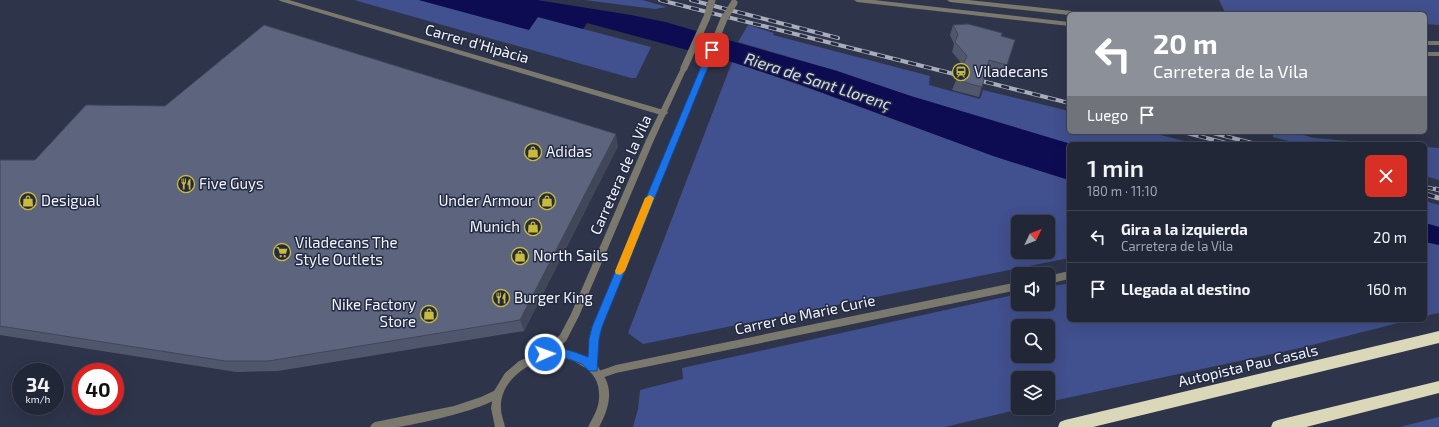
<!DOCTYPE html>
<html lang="es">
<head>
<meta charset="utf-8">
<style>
	body { margin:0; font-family:"Exo 2",sans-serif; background:#2a2f40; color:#f1f3f6; height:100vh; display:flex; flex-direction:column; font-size:15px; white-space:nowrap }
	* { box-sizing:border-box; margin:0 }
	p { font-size:13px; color:#a2a5ae }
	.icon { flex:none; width:22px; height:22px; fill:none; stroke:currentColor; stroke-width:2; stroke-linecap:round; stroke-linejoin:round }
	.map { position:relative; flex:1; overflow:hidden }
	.panel { position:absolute; left:1067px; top:142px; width:360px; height:180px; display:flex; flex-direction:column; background:#222738; border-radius:6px; box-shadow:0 4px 16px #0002,0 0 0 1px #3f4453 }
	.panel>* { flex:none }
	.guide { position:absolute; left:1067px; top:12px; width:360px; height:122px; border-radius:6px; box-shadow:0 4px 16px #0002,0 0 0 1px #3f4453; background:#8c9099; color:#fff; overflow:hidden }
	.needle { width:26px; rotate:47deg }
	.controls { position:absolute; left:1011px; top:215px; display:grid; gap:8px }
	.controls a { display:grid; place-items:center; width:44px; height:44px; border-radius:6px; background:#222738; box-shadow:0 4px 16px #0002,0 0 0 1px #3f4453; font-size:20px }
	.speed { position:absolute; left:12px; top:363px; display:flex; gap:8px; font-size:20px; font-weight:700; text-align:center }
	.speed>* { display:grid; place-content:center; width:52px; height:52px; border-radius:50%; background:#222738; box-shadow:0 4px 16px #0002,0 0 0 1px #3f4453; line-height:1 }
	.speed small { font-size:10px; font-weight:400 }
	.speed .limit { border:6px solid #d22; background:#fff; color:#111 }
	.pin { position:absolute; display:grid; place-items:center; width:34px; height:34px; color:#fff; margin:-17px; border-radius:8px; box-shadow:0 2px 6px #0006 }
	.me { position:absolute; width:44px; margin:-22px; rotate:88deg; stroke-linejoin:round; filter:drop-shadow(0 0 3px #0008) }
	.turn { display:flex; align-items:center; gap:14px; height:84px; padding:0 20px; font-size:18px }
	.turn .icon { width:52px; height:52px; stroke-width:2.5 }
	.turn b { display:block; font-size:28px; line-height:34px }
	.then { display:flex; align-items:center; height:38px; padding:0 20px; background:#0003; gap:8px; font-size:15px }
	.round { display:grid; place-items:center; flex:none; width:42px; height:42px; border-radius:6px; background:#2a2f40 }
	.summary { display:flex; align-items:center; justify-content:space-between; height:68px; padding:0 20px }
	h1 { font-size:24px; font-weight:600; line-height:30px }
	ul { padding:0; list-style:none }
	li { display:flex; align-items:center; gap:12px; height:52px; padding:0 20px; border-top:1px solid #3f4453 }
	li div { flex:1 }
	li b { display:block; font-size:15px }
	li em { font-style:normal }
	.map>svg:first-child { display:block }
</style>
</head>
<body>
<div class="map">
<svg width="1439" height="427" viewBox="0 0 1439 427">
	<rect width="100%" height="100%" fill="#2e344a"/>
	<g fill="#41508e" fill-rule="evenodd">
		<polygon points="354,0 419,0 522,28 531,15 651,47 636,78 631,78"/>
		<polygon points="584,0 642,0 667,7 655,9"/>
		<polygon points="1219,0 1439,0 1439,25 1425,24 1425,14 1226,14"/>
		<polygon points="748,25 774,33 773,35 930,76 929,85 980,99 983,90 1069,111 1069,132 1149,132 1196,144 1069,144 1041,142 837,71 738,42"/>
		<path d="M732,62c113,37 223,83 337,118v78l-426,86 -15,-11zM1018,222h30v30h-30z"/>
		<polygon points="1273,132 1292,132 1314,138 1384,144 1300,144 1273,137"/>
		<polygon points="1425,147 1439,148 1439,180 1425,176"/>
		<polygon points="1425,201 1439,205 1439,227 1425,223"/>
		<polygon points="1425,242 1439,245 1439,313 1425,316"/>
		<path d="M1065,284h4v36h341l-110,28 -252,54v-24h-30v30h6l-79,19h-312l5,-18 2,-19 43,-11 -1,-11 336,-74v10h30v-17zM1018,326h30v30h-30z"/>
		<polygon points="1439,417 1439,427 1400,427"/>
	</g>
	<g fill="#0d0c52">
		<polygon points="419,0 537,0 631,15 665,22 837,71 911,96 1071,144 1069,144 1069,180 993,156 799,84 732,62 587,23 583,29 538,17 529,30"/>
		<polygon points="1425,223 1439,227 1439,245 1425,242"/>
	</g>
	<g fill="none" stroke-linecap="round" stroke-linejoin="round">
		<g fill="#7b796d" fill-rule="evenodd">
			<polygon points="279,0 289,0 667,111 668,113 664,116 661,115 280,1"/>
			<polygon points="854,0 874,0 1069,22 1069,26 857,2"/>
			<polygon points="947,0 968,0 1081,12 1084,14 1069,15 950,2"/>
			<rect x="1425" y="41" width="14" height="4"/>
			<rect x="1425" y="52" width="14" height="4"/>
			<polygon points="1069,271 1069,279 1048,284 1048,276"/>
			<polygon points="1018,282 1018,290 616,373 599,379 596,378 594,375 596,372 616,365"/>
			<path d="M498,389l3,1 2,3c-6,14 -88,32 -105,34 -9,0 -19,0 -28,0l2,-3 3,-2 79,-16 27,-9z"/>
		</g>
		<path fill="#7b796d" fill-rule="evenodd" d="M682,66h4l1,2 -33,72 -75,176 -13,25 -10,9 19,2 14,8v-21l4,-12 107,-256 1,-2h4l1,2 -105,256c-1,8 -6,33 -3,40 2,4 6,8 8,13 7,15 1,33 -7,47h-11c5,-10 10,-17 11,-28 1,-15 -4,-26 -17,-33 -8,-5 -16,-9 -26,-8 -25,1 -57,22 -55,51 0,6 3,12 4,18h-10l-4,-19 3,-17 11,-18 14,-12 22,-9 19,-17 11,-21 75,-174z"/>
		<g fill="#dbd7b9" fill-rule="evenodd">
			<polygon points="1439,331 1439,343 1093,427 1058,427 1060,422 1065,420"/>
			<polygon points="1439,381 1439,393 1306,427 1271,427 1273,422 1278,420"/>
		</g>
		<g stroke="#a9adbb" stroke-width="4">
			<g id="rail-far1">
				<polyline points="660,0 1069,103"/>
				<polyline points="691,0 838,38"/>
				<polyline points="1183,132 1230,144"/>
				<polyline points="1209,132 1256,144"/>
				<polyline points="1425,187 1439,190"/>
			</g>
		</g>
		<g stroke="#a9adbb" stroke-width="5">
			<g id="rail">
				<polyline points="1436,189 1439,190"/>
				<polyline points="1425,194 1439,198"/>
			</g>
		</g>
		<use href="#rail-far1" stroke="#242a40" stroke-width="2.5" stroke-dasharray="8" stroke-linecap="butt"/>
		<use href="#rail" stroke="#242a40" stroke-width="3.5" stroke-dasharray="10" stroke-linecap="butt"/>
		<g stroke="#7b796d" stroke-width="7">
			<polyline points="684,68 707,17 712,0"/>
			<polyline points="703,71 724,19 734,3"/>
		</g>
	</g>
	<g fill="#50576c">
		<polygon points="953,25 1015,40 1003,75 986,70 979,97 952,90 956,80 963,65 952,52 954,44 950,35"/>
		<polygon points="618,146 524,331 278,371 236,372 0,335 0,160 35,160"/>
	</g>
	<polygon fill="#414758" points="616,134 618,146 524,331 520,320"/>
	<g fill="#5d657e" stroke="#414758">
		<polygon points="968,24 1002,33 1001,36 1015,40 1007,65 989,60 982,87 956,80 967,56 955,42 958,34 953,25"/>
		<polygon points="264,25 616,134 520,320 268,361 225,361 0,326 0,160 35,160 86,105 165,106"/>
	</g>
	<path fill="#1a73e8" stroke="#114b97" d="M712,47l3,3 -113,277 -3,12 -2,32h-8l-7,-7 -16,-6 -25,-1 -1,-3 1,-3c16,-6 32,0 47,6l1,-18 3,-12 116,-277z"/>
	<polygon fill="#f59e0b" points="650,195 654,198 625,271 620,275 616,274 615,271 645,198"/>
	<defs>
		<g id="station-ring" transform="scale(0.9)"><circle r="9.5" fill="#242a40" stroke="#caba3a" stroke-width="1.5"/><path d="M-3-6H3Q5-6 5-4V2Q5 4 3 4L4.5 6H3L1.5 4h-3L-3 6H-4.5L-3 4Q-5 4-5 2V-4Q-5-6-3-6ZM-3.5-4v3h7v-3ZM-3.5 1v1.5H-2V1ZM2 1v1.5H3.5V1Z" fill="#caba3a"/></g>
		<g id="shop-ring" transform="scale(0.9)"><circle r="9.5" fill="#242a40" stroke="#caba3a" stroke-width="1.5"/><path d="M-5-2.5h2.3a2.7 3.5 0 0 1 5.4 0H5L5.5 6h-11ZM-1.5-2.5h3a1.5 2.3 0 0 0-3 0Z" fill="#caba3a"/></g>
		<g id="restaurant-ring" transform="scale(0.9)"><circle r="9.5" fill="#242a40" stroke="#caba3a" stroke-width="1.5"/><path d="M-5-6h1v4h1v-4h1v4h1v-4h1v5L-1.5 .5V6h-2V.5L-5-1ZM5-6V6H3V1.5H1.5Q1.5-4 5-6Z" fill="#caba3a"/></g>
		<g id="supermarket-ring" transform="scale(0.9)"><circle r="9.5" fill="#242a40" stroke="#caba3a" stroke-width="1.5"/><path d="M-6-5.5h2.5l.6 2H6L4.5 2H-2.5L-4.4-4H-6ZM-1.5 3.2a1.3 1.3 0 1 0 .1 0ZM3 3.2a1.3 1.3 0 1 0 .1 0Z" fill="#caba3a"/></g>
	</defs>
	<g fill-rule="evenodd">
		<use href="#station-ring" x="961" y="72"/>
		<use href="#shop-ring" x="533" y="152"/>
		<use href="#restaurant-ring" x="186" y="184"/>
		<use href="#shop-ring" x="28" y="201"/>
		<use href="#shop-ring" x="547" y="201"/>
		<use href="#shop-ring" x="533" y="227"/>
		<use href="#supermarket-ring" x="282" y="252"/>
		<use href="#shop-ring" x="520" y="256"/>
		<use href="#restaurant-ring" x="501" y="298"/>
		<use href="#shop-ring" x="429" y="314"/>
	</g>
	<g text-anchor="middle" stroke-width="3" stroke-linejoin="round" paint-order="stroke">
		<g font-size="15" fill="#f2f5fe" stroke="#242a40">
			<text transform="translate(477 44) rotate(16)" y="5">Carrer d'Hipàcia</text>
			<text transform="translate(621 175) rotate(-66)" y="5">Carretera de la Vila</text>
			<text transform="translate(805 315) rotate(-12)" y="5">Carrer de Marie Curie</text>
			<text transform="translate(1248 366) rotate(-13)" y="5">Autopista Pau Casals</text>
		</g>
		<g font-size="15" fill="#f2f5fe" stroke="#242a40" text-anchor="start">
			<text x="974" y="77">Viladecans</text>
			<text x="546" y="157">Adidas</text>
			<text x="199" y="189">Five Guys</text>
			<text x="41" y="206">Desigual</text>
			<text x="534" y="206" text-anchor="end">Under Armour</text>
			<text x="520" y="232" text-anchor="end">Munich</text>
			<text x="295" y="248">Viladecans The<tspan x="295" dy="17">Style Outlets</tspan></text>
			<text x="533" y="261">North Sails</text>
			<text x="514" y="303">Burger King</text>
			<text x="416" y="310" text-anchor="end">Nike Factory<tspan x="416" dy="17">Store</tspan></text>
		</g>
		<g font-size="16" font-style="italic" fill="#d5dcf2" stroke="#242a40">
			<text transform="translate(818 81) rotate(18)" y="6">Riera de Sant Llorenç</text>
		</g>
	</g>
</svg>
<div class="controls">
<a><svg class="needle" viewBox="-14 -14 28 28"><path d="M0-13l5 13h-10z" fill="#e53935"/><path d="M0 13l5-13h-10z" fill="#a2a5ae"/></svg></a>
<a><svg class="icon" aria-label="sound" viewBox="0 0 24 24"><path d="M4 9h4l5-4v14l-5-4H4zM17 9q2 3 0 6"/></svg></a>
<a><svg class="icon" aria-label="search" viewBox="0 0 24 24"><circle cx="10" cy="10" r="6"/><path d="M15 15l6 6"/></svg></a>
<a><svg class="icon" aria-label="layers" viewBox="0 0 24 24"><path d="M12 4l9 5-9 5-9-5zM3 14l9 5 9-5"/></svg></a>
</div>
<div class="speed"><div>34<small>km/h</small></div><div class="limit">40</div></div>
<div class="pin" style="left:712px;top:50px;background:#d93025"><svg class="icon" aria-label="arrive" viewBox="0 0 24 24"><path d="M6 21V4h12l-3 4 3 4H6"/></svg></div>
<svg class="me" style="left:545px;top:354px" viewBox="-20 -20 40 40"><circle r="17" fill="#1a73e8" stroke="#fff" stroke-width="3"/><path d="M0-11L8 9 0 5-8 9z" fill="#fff"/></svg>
<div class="guide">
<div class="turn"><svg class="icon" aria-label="left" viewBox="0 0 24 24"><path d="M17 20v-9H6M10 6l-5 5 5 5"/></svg><div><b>20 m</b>Carretera de la Vila</div></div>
<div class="then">Luego<svg class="icon" aria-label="arrive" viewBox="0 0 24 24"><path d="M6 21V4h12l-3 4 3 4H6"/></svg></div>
</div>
<section class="panel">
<div class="summary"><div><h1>1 min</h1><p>180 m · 11:10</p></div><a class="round" style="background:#d93025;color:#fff"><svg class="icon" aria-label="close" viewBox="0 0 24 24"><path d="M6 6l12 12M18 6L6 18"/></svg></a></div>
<ul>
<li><svg class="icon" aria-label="left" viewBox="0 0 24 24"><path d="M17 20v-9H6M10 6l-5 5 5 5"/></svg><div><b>Gira a la izquierda</b><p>Carretera de la Vila</p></div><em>20 m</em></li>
<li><svg class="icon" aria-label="arrive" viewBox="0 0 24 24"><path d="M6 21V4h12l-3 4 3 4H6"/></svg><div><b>Llegada al destino</b></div><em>160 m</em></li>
</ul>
</section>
</div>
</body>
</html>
